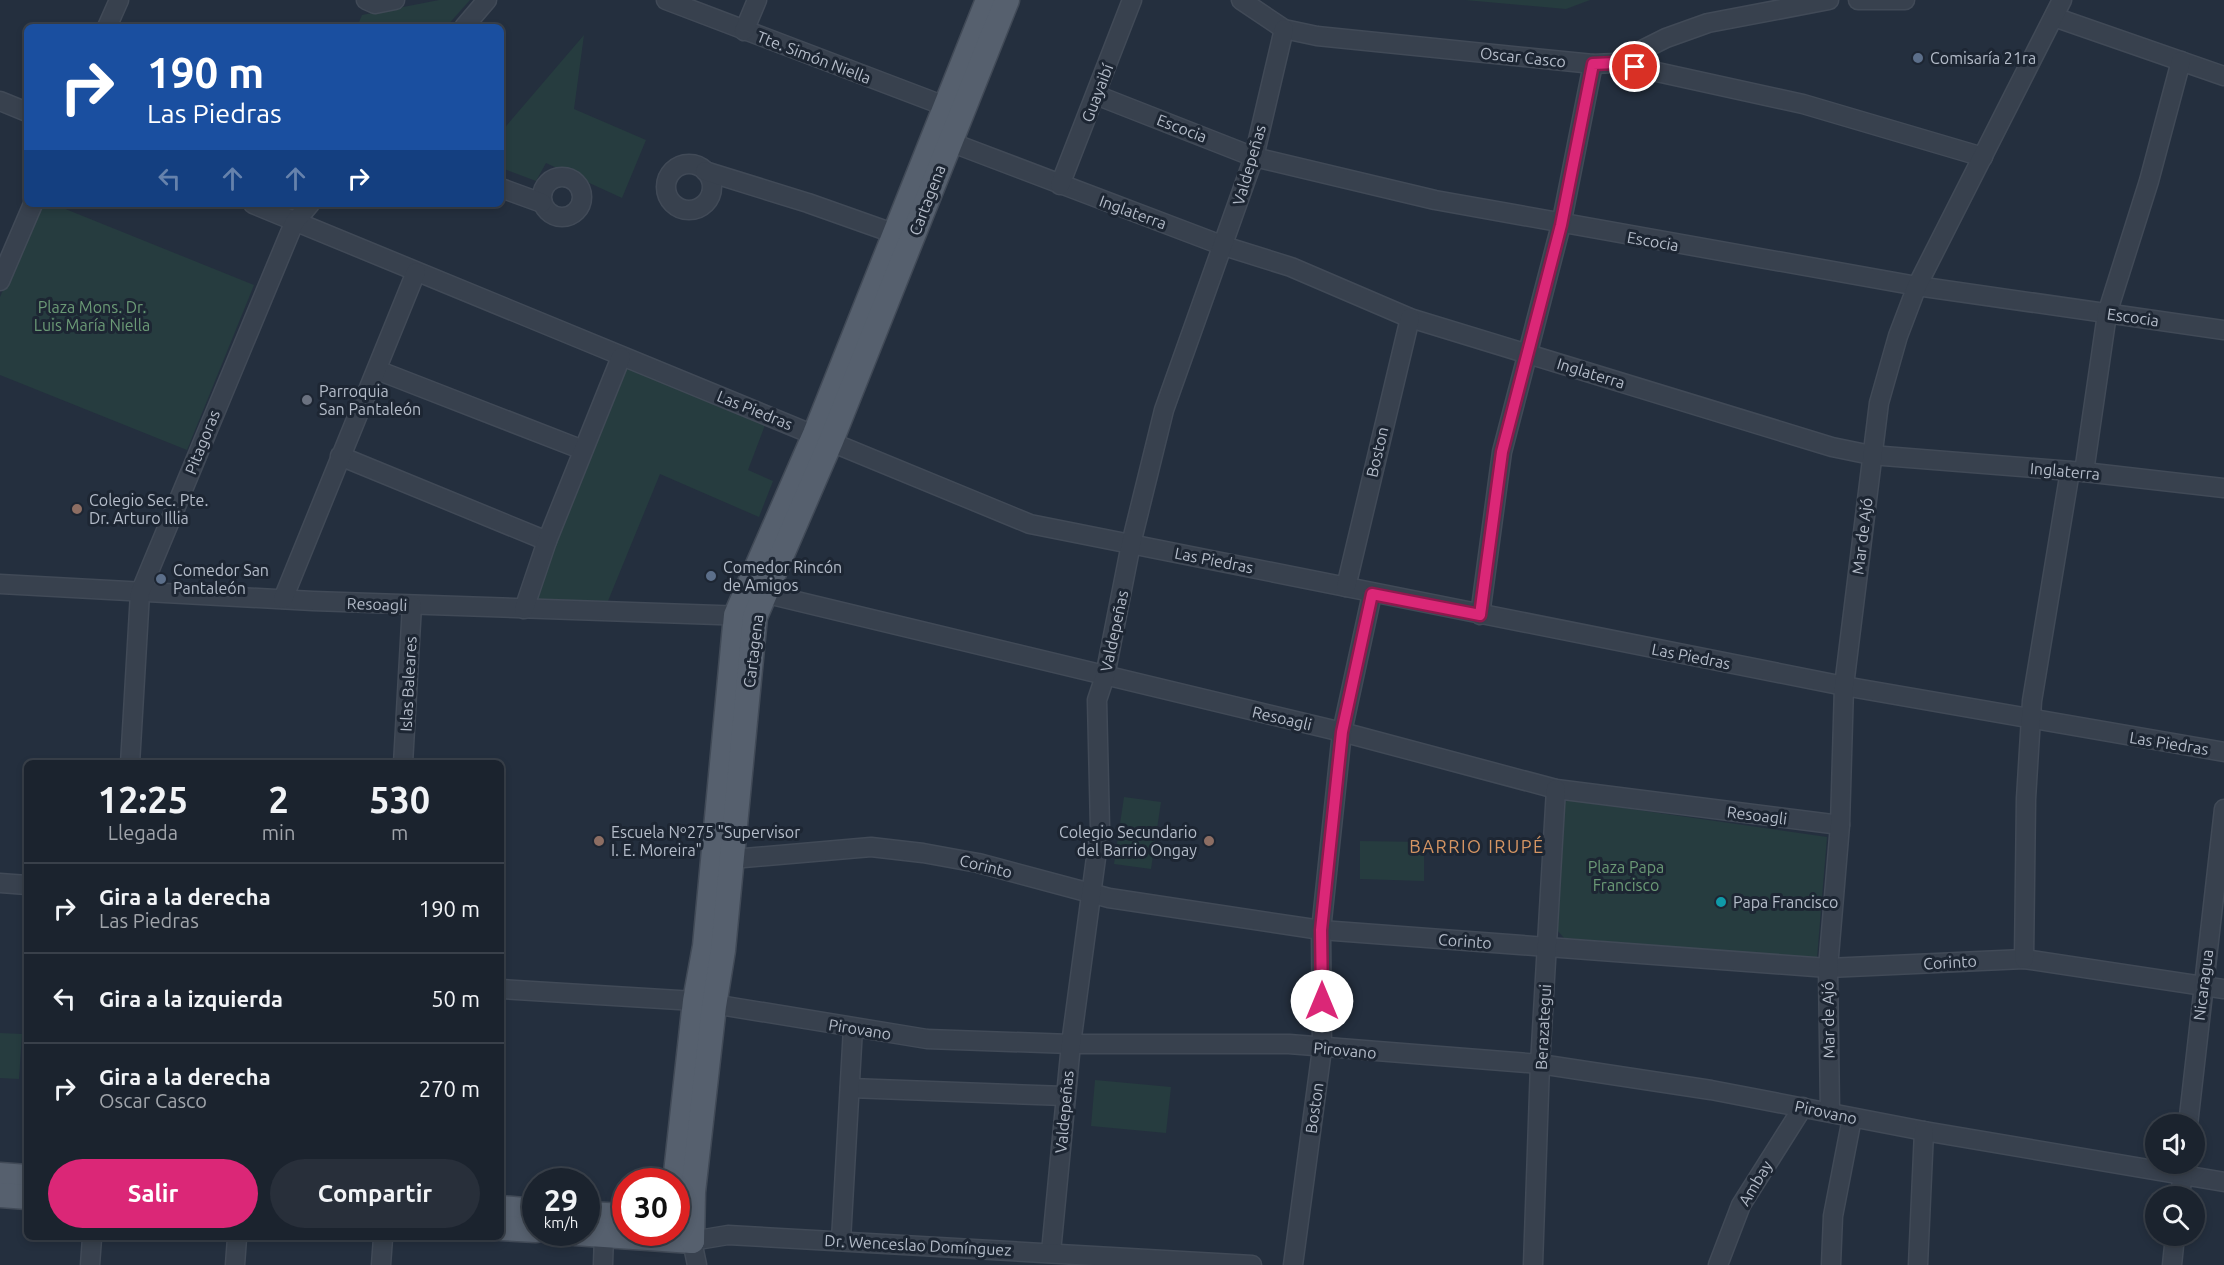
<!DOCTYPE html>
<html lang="es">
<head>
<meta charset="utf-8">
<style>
	body { margin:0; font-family:Ubuntu,sans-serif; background:#282f3a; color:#f1f3f6; height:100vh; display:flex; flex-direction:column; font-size:22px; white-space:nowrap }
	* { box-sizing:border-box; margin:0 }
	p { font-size:20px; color:#a0a4aa }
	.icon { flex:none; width:33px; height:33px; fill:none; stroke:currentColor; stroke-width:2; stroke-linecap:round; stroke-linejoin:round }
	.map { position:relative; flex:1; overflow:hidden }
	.details { position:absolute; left:24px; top:760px; width:480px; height:480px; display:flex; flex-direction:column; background:#1b232e; border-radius:9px; box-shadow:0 3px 9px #0003,0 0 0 2px #39404a }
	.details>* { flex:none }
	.banner { position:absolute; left:24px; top:24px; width:480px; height:183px; border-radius:9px; box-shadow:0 3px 9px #0003,0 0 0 2px #39404a; background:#1a4fa0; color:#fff; overflow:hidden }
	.controls { position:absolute; left:2145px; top:1114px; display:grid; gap:12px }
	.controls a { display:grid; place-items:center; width:60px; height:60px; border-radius:50%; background:#1b232e; box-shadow:0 3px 9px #0003,0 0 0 2px #39404a; font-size:30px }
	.speed { position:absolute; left:522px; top:1168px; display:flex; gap:12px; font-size:30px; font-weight:700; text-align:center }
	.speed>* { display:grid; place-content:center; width:78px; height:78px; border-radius:50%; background:#1b232e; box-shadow:0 3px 9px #0003,0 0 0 2px #39404a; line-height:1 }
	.speed small { font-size:15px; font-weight:400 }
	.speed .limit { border:9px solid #d22; background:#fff; color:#111 }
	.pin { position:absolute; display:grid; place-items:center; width:51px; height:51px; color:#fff; margin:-26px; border:3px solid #fff; border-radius:50%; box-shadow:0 2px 6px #0007 }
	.me { position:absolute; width:66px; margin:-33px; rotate:0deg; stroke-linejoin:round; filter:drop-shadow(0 0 4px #0008) }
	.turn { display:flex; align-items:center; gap:21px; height:126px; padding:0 24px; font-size:27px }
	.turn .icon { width:78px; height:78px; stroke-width:2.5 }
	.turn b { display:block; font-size:42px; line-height:51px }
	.lanes { display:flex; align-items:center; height:57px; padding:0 24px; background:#0003; justify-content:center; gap:30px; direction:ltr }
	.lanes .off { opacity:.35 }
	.eta { display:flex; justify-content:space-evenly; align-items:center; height:102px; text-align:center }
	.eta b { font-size:36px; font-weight:700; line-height:42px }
	.button { display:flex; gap:12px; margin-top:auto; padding:12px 24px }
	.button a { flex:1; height:69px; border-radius:36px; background:#db2777; color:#fff; font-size:24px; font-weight:700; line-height:69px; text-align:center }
	.button a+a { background:#282f3a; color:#f1f3f6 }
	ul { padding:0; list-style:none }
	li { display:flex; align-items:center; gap:18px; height:90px; padding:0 24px; border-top:2px solid #39404a }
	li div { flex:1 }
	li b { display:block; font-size:22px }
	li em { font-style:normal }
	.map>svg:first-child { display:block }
</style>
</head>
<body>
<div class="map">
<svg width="2224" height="1265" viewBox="0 0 2224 1265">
	<rect width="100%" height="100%" fill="#242f3e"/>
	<g fill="#263c3f">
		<polygon points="439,0 470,0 446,27 357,27 362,15"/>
		<polygon points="1465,0 1590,0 1566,9"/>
		<polygon points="584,35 574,109 646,140 622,198 546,163 536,181 501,168 501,132"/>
		<polygon points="40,204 53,204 254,285 187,450 0,375 0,297"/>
		<polygon points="625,367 765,425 748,470 773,481 759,517 660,474 608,601 534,600"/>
		<polygon points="1124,797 1161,802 1151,869 1114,864"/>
		<polygon points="1568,800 1827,837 1817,958 1564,938 1557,930 1560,805"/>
		<polygon points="1360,841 1424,842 1424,881 1360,879"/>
		<polygon points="0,1033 22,1034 19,1079 0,1078"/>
		<polygon points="1095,1080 1171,1087 1166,1133 1091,1126"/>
	</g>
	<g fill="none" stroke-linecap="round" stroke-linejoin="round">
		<g stroke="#414a57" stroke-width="21">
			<g id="minor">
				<polyline points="366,0 375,4 395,0"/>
				<polyline points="666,0 958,111"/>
				<polyline points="1241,0 1284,29 1317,36 1593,64 1616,63 1803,104 1983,157"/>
				<polyline points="1858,0 1905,0"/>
				<polyline points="2054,17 2224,76"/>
				<polyline points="107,27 119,0"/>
				<polyline points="464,27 487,0"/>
				<polyline points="744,31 757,0"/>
				<polyline points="1616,63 1666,38 1708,23 1829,0"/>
				<polyline points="1096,95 1254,157 1435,200 1917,286 2224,330"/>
				<polyline points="0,101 27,112"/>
				<polyline points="950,142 1224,246 1291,267 1410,318 1832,447 1871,455 2084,472 2224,488"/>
				<circle cx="689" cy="187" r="23"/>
				<polyline points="705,171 808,203 904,237"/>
				<circle cx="562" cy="197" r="20"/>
				<polyline points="1060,185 1132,0"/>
				<polyline points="501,188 542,203"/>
				<polyline points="253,204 1030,524 1844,686 2224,752"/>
				<polyline points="0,281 33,204"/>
				<polyline points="377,370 583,450"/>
				<polyline points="340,456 547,541"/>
				<polyline points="2084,472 2107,314 2149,181 2181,61"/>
				<polyline points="0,584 313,601 747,616"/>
				<polyline points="1346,587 1410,318"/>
				<polyline points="763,593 1342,732 1556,789 1840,825"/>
				<polyline points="283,599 416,272"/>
				<polyline points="524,609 547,541 621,357"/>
				<polyline points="1480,615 1502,452 1561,225 1593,64"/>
				<polyline points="130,764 140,593 294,223 310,204"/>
				<polyline points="403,764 412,605"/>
				<polyline points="721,860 871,847 923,853 978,863 1109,898 1321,930 1828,968 2024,959 2224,989"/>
				<polyline points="0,883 27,885"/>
				<polyline points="2024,959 2026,799 2032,701 2070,471"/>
				<polyline points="501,989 695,1001 927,1039 1071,1044 1289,1044 1540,1064 1711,1090 1924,1131 2224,1182"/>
				<polyline points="850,1088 1065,1096"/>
				<polyline points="1830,1112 1828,968 1840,825 1844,686 1879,403 1898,336 1917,286 2062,0"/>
				<polyline points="2188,1125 2224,809"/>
				<polyline points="2180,1197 2184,1164"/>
				<polyline points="841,1240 853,1028"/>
				<polyline points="1051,1252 1071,1044 1100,828 1097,700 1105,676 1131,544 1164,410 1254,157 1284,29"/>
				<polyline points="90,1265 92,1238"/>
				<polyline points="235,1265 237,1238"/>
				<polyline points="381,1265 383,1238"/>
				<polyline points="603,1265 604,1235"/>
				<polyline points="697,1265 692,1241 728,1235 1252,1265"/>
				<polyline points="1293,1265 1322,1049 1321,930 1342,732 1372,594"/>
				<polyline points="1533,1265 1540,1064 1556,789"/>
				<polyline points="1718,1265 1741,1205 1803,1107"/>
				<polyline points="1831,1265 1833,1216 1852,1118"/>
				<polyline points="1918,1265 1924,1131"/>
				<polyline points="2172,1265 2175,1236"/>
			</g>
		</g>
		<g stroke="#414a57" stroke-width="27">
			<g id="major">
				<polyline points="0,1175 27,1177"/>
				<polyline points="675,1182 695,1001 705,946 736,615 815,434 988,0"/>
				<polyline points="0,1195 27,1197"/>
				<polyline points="501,1208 536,1211"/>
				<polyline points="586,1214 626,1216"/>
				<polyline points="501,1228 536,1230"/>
				<polyline points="575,1233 692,1241"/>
				<polyline points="692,1241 693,1192 714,1006 723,950 755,617 831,441 1007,0"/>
			</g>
		</g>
		<use href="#minor" stroke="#38414e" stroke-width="18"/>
		<use href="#major" stroke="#56606e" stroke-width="24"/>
	</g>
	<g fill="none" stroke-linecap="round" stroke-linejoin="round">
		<g stroke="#8e194d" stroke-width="15">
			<polyline id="route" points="1322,1001 1321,930 1342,732 1372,594 1480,615 1502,452 1561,225 1593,64 1616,63 1635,67"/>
		</g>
		<use href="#route" stroke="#db2777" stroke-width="10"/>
	</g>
	<g fill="#5c6f8a" stroke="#1d2633" stroke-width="2">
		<circle cx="1918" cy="58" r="6"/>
		<circle cx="711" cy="576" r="6"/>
		<circle cx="161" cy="579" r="6"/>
	</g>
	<circle fill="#6b7280" stroke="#1d2633" stroke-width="2" cx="307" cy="400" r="6"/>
	<g fill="#8d6e63" stroke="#1d2633" stroke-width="2">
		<circle cx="77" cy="509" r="6"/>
		<circle cx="599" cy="841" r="6"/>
		<circle cx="1209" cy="841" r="6"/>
	</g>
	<circle fill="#0f9aa8" stroke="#1d2633" stroke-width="2" cx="1721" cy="902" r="6"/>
	<g text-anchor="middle" stroke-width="6" stroke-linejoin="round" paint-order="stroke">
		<g font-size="16" fill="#b4bcc9" stroke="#1d2633">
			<text transform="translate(814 57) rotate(21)" y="6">Tte. Simón Niella</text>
			<text transform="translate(1523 57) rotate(6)" y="6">Oscar Casco</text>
			<text transform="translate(1097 93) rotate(-69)" y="6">Guayaibí</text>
			<text transform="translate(1182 128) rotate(21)" y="6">Escocia</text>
			<text transform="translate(1249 165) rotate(-74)" y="6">Valdepeñas</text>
			<text transform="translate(927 200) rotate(-69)" y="6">Cartagena</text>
			<text transform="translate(1133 212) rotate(20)" y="6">Inglaterra</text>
			<text transform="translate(1653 241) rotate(10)" y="6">Escocia</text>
			<text transform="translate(2133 317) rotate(8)" y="6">Escocia</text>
			<text transform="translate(1591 373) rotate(17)" y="6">Inglaterra</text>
			<text transform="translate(755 410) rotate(22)" y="6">Las Piedras</text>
			<text transform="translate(202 442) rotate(-68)" y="6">Pitagoras</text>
			<text transform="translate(1377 452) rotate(-77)" y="6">Boston</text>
			<text transform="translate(2065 471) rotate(5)" y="6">Inglaterra</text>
			<text transform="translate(1862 536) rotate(-83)" y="6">Mar de Ajó</text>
			<text transform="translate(1214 560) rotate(11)" y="6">Las Piedras</text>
			<text transform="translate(377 604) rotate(2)" y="6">Resoagli</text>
			<text transform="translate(1114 631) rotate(-78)" y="6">Valdepeñas</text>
			<text transform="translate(753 651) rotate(-83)" y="6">Cartagena</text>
			<text transform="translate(1691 656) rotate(11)" y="6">Las Piedras</text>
			<text transform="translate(408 684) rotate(-87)" y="6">Islas Baleares</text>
			<text transform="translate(1282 718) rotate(13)" y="6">Resoagli</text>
			<text transform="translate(2169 743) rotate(9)" y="6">Las Piedras</text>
			<text transform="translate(1757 815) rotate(7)" y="6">Resoagli</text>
			<text transform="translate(986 866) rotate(14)" y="6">Corinto</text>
			<text transform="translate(1465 941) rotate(4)" y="6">Corinto</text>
			<text transform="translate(1950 962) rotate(-3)" y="6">Corinto</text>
			<text transform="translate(2203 985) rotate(-83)" y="6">Nicaragua</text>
			<text transform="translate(1828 1020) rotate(-91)" y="6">Mar de Ajó</text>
			<text transform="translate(1543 1027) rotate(-87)" y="6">Berazategui</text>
			<text transform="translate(860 1029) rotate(9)" y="6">Pirovano</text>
			<text transform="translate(1345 1050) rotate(5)" y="6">Pirovano</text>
			<text transform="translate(1314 1108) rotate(-82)" y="6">Boston</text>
			<text transform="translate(1064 1112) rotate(-85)" y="6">Valdepeñas</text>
			<text transform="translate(1826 1112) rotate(12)" y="6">Pirovano</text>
			<text transform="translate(1755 1183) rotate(-59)" y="6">Ambay</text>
			<text transform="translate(918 1245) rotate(3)" y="6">Dr. Wenceslao Domínguez</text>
		</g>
		<g font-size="16" fill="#b4bcc9" stroke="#1d2633" text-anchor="start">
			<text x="1930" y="64">Comisaría 21ra</text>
			<text x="319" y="397">Parroquia<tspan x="319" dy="18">San Pantaleón</tspan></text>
			<text x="89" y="506">Colegio Sec. Pte.<tspan x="89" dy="18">Dr. Arturo Illia</tspan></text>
			<text x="723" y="573">Comedor Rincón<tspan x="723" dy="18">de Amigos</tspan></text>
			<text x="173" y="576">Comedor San<tspan x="173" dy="18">Pantaleón</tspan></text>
			<text x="611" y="838">Escuela Nº275 "Supervisor<tspan x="611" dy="18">I. E. Moreira"</tspan></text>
			<text x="1197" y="838" text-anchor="end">Colegio Secundario<tspan x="1197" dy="18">del Barrio Ongay</tspan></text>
			<text x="1733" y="908">Papa Francisco</text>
		</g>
		<g font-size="16" fill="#6b9a76" stroke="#1d2633">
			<text x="92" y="313">Plaza Mons. Dr.<tspan x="92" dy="18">Luis María Niella</tspan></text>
			<text x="1626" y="873">Plaza Papa<tspan x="1626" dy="18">Francisco</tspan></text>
		</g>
		<g font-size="18" letter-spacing="1.5" fill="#d59563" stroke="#1d2633">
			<text x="1477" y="853">BARRIO IRUPÉ</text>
		</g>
	</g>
</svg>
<div class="controls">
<a><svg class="icon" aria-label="sound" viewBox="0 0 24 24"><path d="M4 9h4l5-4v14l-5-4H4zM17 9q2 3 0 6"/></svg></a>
<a><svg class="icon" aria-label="search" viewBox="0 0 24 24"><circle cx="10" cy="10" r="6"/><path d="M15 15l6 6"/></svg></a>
</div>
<div class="speed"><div>29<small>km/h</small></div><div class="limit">30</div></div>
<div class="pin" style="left:1635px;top:67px;background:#d93025"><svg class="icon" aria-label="arrive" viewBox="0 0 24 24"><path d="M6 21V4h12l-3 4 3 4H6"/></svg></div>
<svg class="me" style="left:1322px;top:1001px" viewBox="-20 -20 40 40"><circle r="19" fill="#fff"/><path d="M0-13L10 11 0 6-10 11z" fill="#db2777"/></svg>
<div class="banner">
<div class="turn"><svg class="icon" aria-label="right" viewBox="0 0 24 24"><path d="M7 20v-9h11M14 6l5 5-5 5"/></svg><div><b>190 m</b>Las Piedras</div></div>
<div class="lanes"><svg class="icon off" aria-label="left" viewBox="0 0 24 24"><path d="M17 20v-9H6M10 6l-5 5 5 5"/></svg><svg class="icon off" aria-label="ahead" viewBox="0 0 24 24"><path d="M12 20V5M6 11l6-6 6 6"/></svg><svg class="icon off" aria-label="ahead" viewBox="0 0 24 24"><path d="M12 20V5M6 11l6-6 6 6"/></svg><svg class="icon" aria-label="right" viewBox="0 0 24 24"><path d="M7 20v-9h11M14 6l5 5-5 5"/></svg></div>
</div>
<section class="details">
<div class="eta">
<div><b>12:25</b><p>Llegada</p></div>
<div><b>2</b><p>min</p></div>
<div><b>530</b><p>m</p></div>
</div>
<ul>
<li><svg class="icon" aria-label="right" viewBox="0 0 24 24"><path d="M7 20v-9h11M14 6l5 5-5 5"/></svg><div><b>Gira a la derecha</b><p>Las Piedras</p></div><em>190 m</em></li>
<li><svg class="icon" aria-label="left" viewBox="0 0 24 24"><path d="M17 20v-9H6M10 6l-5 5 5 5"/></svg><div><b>Gira a la izquierda</b></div><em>50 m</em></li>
<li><svg class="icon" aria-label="right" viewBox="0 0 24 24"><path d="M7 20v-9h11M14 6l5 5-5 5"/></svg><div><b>Gira a la derecha</b><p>Oscar Casco</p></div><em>270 m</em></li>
</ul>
<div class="button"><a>Salir</a><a>Compartir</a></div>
</section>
</div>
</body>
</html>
